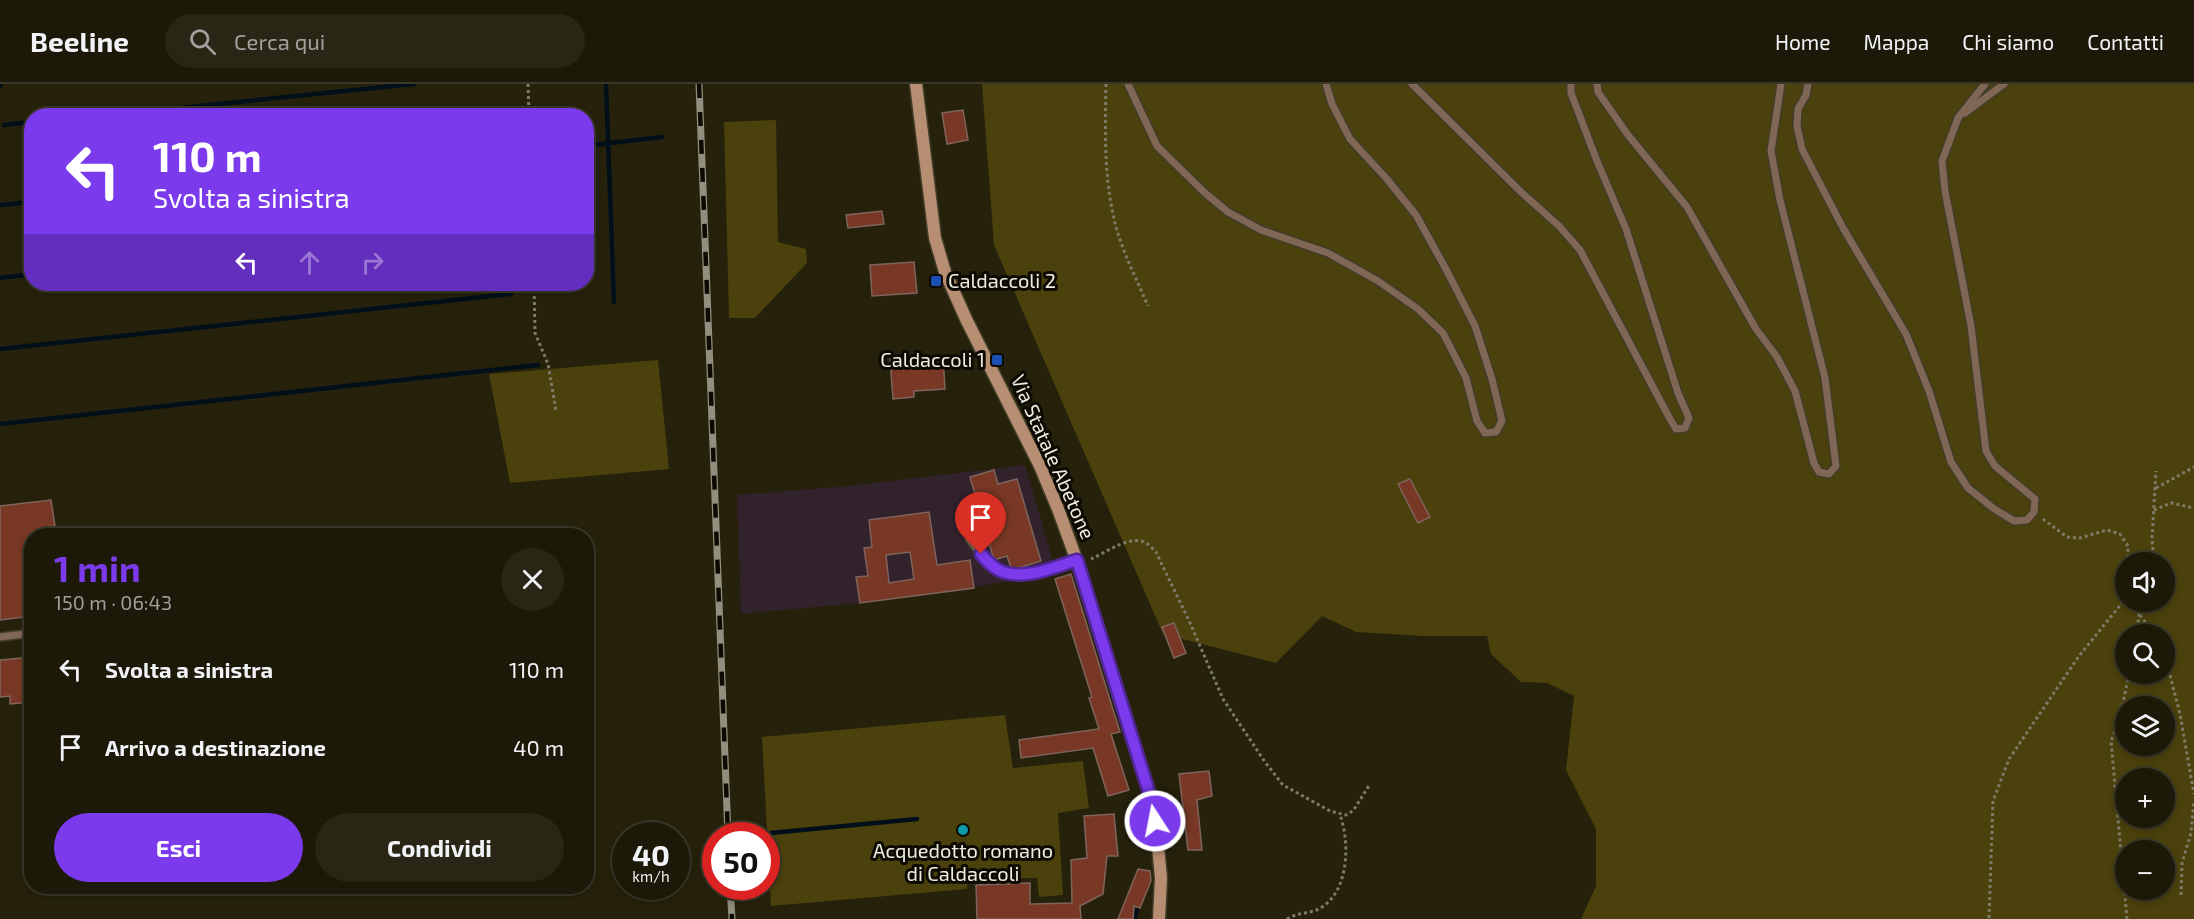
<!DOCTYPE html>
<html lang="it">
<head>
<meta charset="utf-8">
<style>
	body { margin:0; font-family:"Exo 2",sans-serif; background:#292616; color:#f1f3f6; height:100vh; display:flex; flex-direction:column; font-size:22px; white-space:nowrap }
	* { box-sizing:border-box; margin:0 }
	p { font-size:20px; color:#a0a09c }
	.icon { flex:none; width:33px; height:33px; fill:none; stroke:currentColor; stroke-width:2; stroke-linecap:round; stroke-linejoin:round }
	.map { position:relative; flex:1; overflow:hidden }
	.panel { position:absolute; left:24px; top:444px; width:570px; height:366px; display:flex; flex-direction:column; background:#1c1908; border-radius:24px; box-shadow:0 3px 9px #0003,0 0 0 2px #3a3829 }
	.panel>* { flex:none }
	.guide { position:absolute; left:24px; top:24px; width:570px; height:183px; border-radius:24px; box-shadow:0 3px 9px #0003,0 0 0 2px #3a3829; background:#7c3aed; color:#fff; overflow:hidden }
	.buttons { position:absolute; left:2115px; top:468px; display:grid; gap:12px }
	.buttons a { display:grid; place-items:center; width:60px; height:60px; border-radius:50%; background:#1c1908; box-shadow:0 3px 9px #0003,0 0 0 2px #3a3829; font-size:30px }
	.speed { position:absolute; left:612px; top:738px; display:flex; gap:12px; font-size:30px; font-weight:700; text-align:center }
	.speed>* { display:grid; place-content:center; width:78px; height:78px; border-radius:50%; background:#1c1908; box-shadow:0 3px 9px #0003,0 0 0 2px #3a3829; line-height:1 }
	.speed small { font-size:15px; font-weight:400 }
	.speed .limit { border:9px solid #d22; background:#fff; color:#111 }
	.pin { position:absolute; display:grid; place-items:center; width:51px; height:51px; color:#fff; margin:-62px -26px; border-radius:50% 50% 50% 0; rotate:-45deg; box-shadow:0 0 6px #0007 }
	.pin .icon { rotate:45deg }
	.me { position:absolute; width:66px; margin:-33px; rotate:349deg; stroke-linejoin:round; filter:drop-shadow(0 0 4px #0008) }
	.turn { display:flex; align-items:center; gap:21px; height:126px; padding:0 30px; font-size:27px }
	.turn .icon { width:78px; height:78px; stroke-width:2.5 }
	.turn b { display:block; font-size:42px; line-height:51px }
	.lanes { display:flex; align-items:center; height:57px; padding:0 30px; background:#0003; justify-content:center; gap:30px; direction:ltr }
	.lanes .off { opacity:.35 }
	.round { display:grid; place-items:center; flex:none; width:63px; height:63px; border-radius:32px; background:#292616 }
	.overview { display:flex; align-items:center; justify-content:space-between; height:102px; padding:0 30px }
	h1 { font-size:36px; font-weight:700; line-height:45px; color:#7c3aed }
	.cta { display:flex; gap:12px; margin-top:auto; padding:12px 30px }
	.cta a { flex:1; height:69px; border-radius:36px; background:#7c3aed; color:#fff; font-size:24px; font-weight:700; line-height:69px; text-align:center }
	.cta a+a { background:#292616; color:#f1f3f6 }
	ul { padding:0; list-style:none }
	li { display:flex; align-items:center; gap:18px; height:78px; padding:0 30px }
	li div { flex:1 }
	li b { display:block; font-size:22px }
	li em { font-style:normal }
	header { display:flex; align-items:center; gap:36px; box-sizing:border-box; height:84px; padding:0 30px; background:#1c1908; border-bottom:2px solid #3a3829 }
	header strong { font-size:28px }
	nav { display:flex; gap:33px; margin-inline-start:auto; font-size:21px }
	.search { width:420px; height:54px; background:#292616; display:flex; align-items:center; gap:15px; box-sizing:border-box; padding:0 21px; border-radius:33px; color:#a0a09c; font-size:22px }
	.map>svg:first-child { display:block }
</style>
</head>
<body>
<header>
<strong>Beeline</strong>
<div class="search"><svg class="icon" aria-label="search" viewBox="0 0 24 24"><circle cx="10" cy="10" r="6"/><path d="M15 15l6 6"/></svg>Cerca qui</div>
<nav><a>Home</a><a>Mappa</a><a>Chi siamo</a><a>Contatti</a></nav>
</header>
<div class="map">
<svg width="2194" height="835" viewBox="0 0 2194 835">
	<rect width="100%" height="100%" fill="#25210b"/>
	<polygon fill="#32222c" points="1025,381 1057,491 860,519 741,530 737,411 849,402"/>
	<g fill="#4b410c" fill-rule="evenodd">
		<path d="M982,0h1212v835h-613l15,-33v-57l-30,-59 8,-74 -27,-13 -26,-1 -30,-28 -4,-18h-64l-67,-4 -34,-16 -46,47 -113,-29 -169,-389zM2126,478h38v40h-38zM2126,550h38v40h-38zM2126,622h38v40h-38zM2126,694h38v40h-38zM2126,766h38v40h-38z"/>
		<polygon points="776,36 778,158 806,165 807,179 755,234 729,234 724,38"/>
		<polygon points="658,276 669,385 510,399 489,290"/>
		<polygon points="1005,631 1013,684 1083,677 1089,724 1058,729 1063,811 1039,813 1037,794 968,794 967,805 771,822 762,653"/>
	</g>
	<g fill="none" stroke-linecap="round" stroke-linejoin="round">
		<g stroke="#000f1a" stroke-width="4.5">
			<polyline points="606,0 614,218"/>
			<polyline points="0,2 1,0"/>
			<polyline points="101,32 414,0"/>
			<polyline points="4,41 32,38"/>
			<polyline points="586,62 662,53"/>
			<polyline points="0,121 32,118"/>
			<polyline points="0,194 32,190"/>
			<polyline points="0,265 511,210"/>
			<polyline points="0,340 538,281"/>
			<polyline points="771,749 917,735"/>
			<polyline points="1135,835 1137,825"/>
		</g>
	</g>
	<g fill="#783825" stroke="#7e645c" stroke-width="1.5" fill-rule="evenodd">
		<polygon points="963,26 968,56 947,60 942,29"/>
		<polygon points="882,127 884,140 848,144 846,131"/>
		<polygon points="914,178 917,209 872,212 870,181"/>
		<polygon points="943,272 945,305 914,307 914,313 893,315 890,275"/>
		<polygon points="994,386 998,400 1017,395 1041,477 1015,485 1011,484 1007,472 994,476 970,393"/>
		<polygon points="1410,395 1430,433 1418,439 1398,400"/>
		<polygon points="51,416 55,442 40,444 41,452 32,452 32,532 0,536 0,422"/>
		<path d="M929,428l8,53 33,-5 4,28 -114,15 -4,-26 12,-1 -4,-28 8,-1 -3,-27zM910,468l4,27 -25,4 -3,-28z"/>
		<polygon points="1071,490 1120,648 1111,650 1129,706 1108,712 1093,664 1021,674 1019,656 1099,645 1089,614 1092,613 1055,495"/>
		<polygon points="1174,539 1186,569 1174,574 1162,543"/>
		<polygon points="32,573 32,618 10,620 10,612 0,613 0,576"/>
		<polygon points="1209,687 1212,712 1197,716 1202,766 1188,766 1179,690"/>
		<polygon points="1114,730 1118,772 1107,772 1103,810 1080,822 1081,835 977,835 976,801 1030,799 1030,820 1072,819 1071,776 1087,774 1084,732"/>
		<polygon points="1138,785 1150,787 1151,797 1140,824 1134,822 1133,835 1118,835"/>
	</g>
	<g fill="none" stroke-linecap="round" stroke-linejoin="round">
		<g stroke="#413d29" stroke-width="10">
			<g id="service">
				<polyline points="1128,0 1157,62 1205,109 1228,128 1261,146 1328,169 1378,197 1418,225 1443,249 1466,294 1477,337 1485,349 1496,348 1502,337 1492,295 1475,242 1447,187 1416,131 1386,94 1350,55 1332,20 1326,0"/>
				<polyline points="1412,0 1521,108 1559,142 1580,166 1670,335 1676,345 1685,344 1689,334 1678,309 1626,145 1597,77 1571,9 1571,0"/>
				<polyline points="1597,0 1598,8 1628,51 1687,123 1756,245 1777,273 1795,307 1814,379 1819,388 1829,390 1836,382 1825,294 1780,116 1771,67 1781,0"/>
				<polyline points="1808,0 1806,11 1798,25 1797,42 1802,65 1843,144 1906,250 1929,307 1951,378 1968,404 1993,424 2014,437 2027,436 2034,428 2035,415 1995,382 1986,367 1971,242 1945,107 1942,77 1958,34 1985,0"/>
				<polyline points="1965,29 2004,0"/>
				<path d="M969,455c9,12 19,28 34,33 23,8 52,-5 74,-12"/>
				<polyline points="0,553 32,549"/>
			</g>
		</g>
		<g stroke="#413d29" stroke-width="15">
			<polyline id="secondary" points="916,0 935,154 945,188 966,235 1040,382 1058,425 1078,480 1148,705 1157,752 1161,794 1159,835"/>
		</g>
		<g stroke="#7d7a67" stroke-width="3" stroke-dasharray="3 3" stroke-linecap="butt">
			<polyline points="528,0 529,32"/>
			<path d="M1106,0c-1,45 -2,91 8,135 7,30 22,59 34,87"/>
			<polyline points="534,200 535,249 548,280 556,327"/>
			<polyline points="2156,404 2194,383"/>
			<polyline points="2154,426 2171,419 2194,424"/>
			<polyline points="2043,435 2067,453 2080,454 2107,446 2120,450 2128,462 2128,478"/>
			<path d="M1091,475c14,-6 34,-21 50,-18 6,1 11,7 15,11l35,73 32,74 42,63 18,23 47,26 16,4 7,-4 17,-27"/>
			<polyline points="2154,478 2152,455 2156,387"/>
			<polyline points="2136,518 2139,529 2137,550"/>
			<polyline points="2140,531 2154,550"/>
			<polyline points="2164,568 2180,630 2194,710"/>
			<polyline points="2181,811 2182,779 2191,749 2194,717"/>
			<polyline points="1989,834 1993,717 2009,675 2079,572 2126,514"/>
			<path d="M1287,835c11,-7 25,-5 35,-12 27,-17 28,-65 18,-92"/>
			<polyline points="2127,835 2111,657 2119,638 2129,590"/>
		</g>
		<use href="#service" stroke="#806655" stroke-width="7"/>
		<use href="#secondary" stroke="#b78e71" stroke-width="12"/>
		<g stroke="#928f7e" stroke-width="7">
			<g id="rail">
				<polyline points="699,0 728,752"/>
				<polyline points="730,802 732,835"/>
			</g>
		</g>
		<use href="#rail" stroke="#0c0a03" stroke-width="4.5" stroke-dasharray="14" stroke-linecap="butt"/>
	</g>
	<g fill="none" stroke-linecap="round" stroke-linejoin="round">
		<g stroke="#51269a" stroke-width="15">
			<path id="route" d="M981,470c6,7 13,15 22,18 23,8 52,-5 74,-12l71,229 7,32"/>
		</g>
		<use href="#route" stroke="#7c3aed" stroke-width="10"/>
	</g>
	<g fill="#1a4fb4" stroke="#0c0a03" stroke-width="2">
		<rect x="930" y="191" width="12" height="12" rx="3"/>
		<rect x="991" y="270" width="12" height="12" rx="3"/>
	</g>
	<circle fill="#0f9aa8" stroke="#0c0a03" stroke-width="2" cx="963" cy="746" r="6"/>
	<g text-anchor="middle" stroke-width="6" stroke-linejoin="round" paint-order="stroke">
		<g font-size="20" fill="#eeecde" stroke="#0c0a03" text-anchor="start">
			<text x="948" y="204">Caldaccoli 2</text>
			<text x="985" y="283" text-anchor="end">Caldaccoli 1</text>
			<text x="963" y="774" text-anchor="middle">Acquedotto romano<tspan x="963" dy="23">di Caldaccoli</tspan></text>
		</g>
		<g font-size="20" fill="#eeecde" stroke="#0c0a03">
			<text transform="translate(1053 373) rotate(66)" y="7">Via Statale Abetone</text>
		</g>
	</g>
</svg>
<div class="buttons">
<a><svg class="icon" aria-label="sound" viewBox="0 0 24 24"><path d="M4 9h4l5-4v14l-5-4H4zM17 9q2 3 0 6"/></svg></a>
<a><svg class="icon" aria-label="search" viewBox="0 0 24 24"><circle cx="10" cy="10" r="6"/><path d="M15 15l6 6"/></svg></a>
<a><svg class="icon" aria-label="layers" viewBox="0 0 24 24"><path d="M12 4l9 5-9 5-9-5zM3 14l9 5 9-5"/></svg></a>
<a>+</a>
<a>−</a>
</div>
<div class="speed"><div>40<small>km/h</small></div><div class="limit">50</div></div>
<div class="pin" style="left:981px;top:470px;background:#d93025"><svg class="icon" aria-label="arrive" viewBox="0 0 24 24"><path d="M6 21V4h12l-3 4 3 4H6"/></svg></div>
<svg class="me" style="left:1155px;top:737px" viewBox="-20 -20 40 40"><circle r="17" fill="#7c3aed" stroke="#fff" stroke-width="3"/><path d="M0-11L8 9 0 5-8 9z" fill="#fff"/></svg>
<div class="guide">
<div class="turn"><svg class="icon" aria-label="left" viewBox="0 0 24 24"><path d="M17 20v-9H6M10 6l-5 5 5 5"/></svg><div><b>110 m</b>Svolta a sinistra</div></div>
<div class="lanes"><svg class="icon" aria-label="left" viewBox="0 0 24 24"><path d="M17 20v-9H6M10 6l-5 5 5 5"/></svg><svg class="icon off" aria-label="ahead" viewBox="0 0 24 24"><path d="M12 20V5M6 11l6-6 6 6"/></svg><svg class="icon off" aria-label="right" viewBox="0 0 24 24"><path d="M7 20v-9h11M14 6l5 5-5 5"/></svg></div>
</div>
<section class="panel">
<div class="overview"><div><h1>1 min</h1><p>150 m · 06:43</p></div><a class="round"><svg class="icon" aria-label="close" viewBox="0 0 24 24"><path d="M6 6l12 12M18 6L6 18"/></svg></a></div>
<ul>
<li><svg class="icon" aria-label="left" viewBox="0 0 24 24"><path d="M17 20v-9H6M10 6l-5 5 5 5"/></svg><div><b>Svolta a sinistra</b></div><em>110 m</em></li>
<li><svg class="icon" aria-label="arrive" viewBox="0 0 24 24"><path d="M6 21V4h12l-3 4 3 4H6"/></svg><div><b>Arrivo a destinazione</b></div><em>40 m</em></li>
</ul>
<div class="cta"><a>Esci</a><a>Condividi</a></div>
</section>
</div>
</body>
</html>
